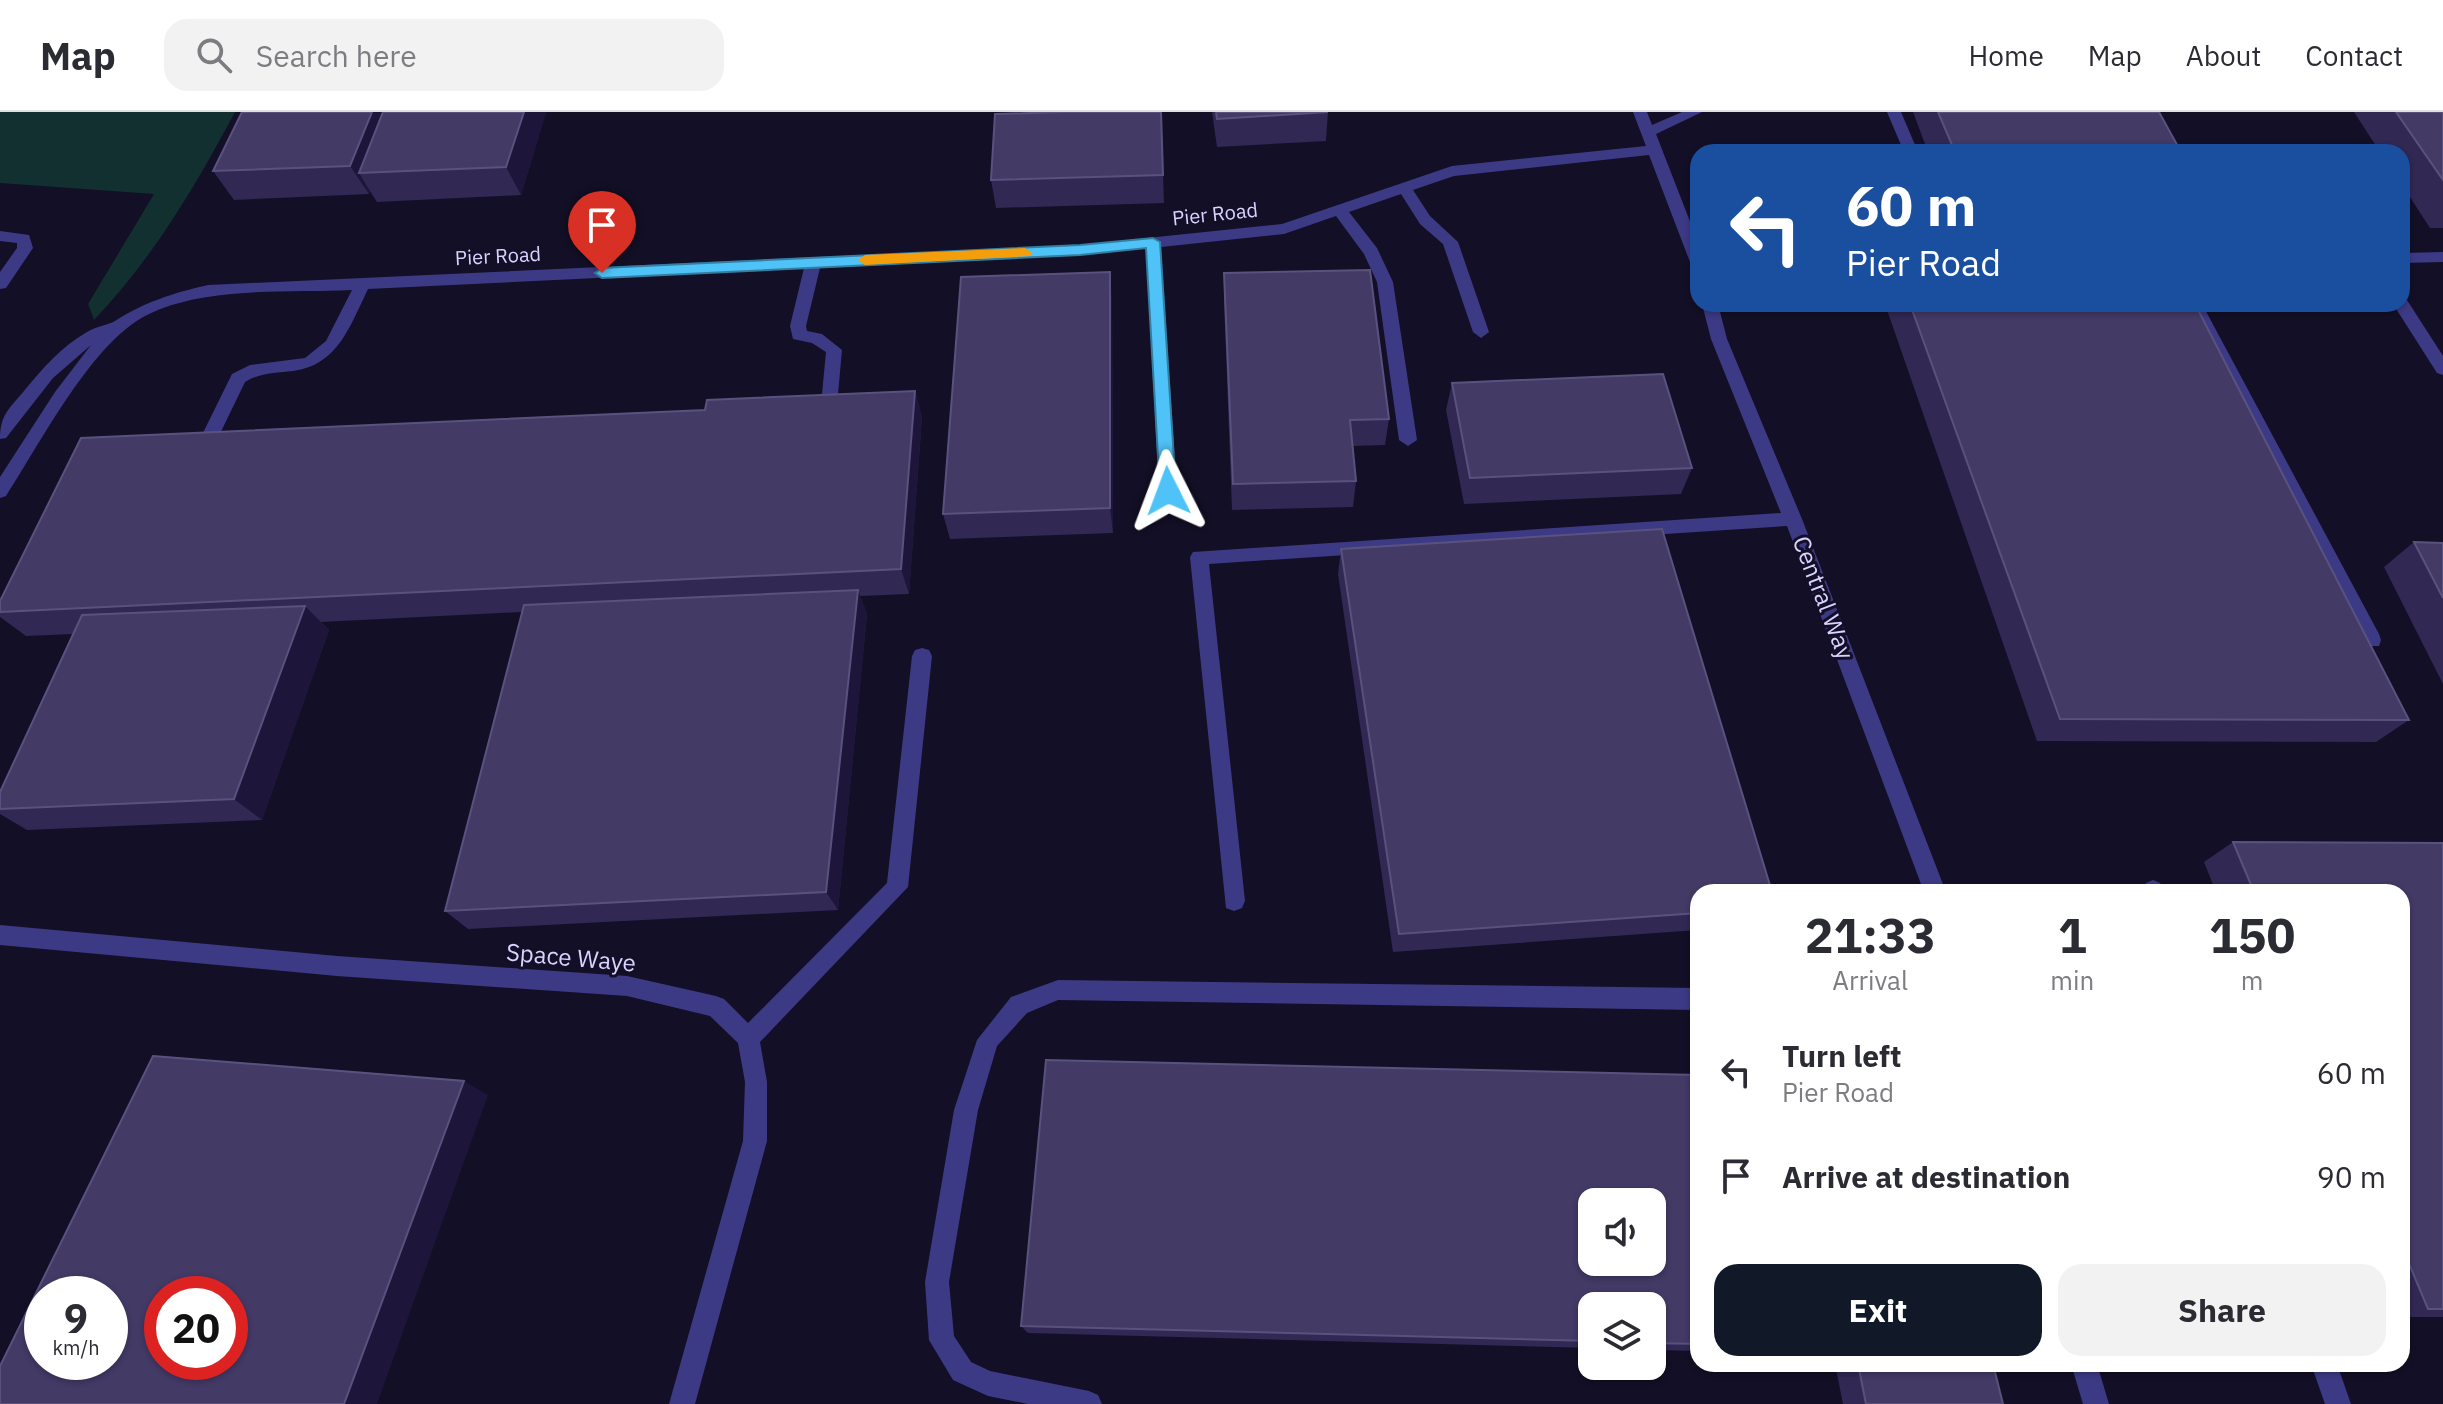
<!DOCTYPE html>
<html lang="en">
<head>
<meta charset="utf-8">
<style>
	body { margin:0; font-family:"IBM Plex Sans",sans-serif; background:#f2f2f3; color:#2b2b33; height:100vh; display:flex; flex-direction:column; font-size:30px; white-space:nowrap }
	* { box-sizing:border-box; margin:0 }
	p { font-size:26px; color:#7c7c81 }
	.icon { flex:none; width:44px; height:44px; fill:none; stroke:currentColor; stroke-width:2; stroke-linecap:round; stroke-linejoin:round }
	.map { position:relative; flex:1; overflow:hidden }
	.panel { position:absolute; left:1690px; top:772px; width:720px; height:488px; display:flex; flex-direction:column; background:#fff; border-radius:24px; box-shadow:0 2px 6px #0004 }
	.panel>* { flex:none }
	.top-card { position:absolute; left:1690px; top:32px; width:720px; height:168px; border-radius:24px; box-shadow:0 2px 6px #0004; background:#1a4fa0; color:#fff; overflow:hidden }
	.tools { position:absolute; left:1578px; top:1076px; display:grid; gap:16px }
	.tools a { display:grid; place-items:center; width:88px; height:88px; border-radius:16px; background:#fff; box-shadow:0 2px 6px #0004; font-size:40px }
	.speed { position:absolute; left:24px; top:1164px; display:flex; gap:16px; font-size:40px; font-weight:700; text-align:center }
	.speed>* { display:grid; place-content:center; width:104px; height:104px; border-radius:50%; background:#fff; box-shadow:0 2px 6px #0004; line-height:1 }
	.speed small { font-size:20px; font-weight:400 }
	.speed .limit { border:12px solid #d22; background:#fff; color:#111 }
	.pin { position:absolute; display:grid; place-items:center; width:68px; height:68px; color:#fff; margin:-82px -34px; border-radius:50% 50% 50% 0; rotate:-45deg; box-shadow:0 0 8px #0007 }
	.pin .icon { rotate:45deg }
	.me { position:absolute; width:88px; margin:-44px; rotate:357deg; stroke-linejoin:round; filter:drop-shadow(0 0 6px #0008) }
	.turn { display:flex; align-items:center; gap:28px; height:168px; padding:0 24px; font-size:36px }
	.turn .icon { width:104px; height:104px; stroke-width:2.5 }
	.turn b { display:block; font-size:56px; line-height:68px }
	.eta { display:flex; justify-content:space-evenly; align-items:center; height:136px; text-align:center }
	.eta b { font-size:48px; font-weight:800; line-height:56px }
	.primary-button { display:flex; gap:16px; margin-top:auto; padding:16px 24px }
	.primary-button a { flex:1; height:92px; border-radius:24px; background:#111827; color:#fff; font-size:32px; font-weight:800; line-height:92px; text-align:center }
	.primary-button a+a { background:#f2f2f3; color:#2b2b33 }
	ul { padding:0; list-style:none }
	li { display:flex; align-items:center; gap:24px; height:104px; padding:0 24px }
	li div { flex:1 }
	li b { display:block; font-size:30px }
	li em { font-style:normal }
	header { display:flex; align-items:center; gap:48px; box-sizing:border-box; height:112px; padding:0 40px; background:#fff; border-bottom:2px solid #e1e1e2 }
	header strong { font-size:38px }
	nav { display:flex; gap:44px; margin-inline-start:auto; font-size:28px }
	.search { width:560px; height:72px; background:#f2f2f3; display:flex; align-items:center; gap:20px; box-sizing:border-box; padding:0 28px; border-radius:24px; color:#7c7c81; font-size:30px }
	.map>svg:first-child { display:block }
</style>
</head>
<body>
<header>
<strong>Map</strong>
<div class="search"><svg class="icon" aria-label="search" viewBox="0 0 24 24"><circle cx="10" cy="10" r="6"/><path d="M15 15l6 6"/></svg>Search here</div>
<nav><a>Home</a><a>Map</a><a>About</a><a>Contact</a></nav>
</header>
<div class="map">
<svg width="2443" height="1292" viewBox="0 0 2443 1292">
	<rect width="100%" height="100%" fill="#130f26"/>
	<path fill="#12302f" d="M0,0h235c-40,75 -82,146 -141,208l-6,-16 66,-110 -154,-11z"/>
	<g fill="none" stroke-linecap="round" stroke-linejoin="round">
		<g fill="#3d3a85" fill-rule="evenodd">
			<path d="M1633,0h14l5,13 30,-13h20l-46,22 42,108v25l-8,-5 -41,-107 -195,21 -41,14 17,26 28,26 31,90 -8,6 -8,-6 -30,-88 -23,-20 -19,-30 -52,18 28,36 16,34 24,158 -9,6 -9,-6 -22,-158 -13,-28 -28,-38 -52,18 -123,13 16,244 -9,7 -9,-7 -13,-243 -66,7 -260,13 -14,58 1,5 15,3 20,16 -4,44 -8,6 -8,-6 4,-42 -14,-9 -19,-4 -3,-13 14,-58 -436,21c-18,37 -30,76 -75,82 -17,2 -34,2 -48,11l-31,64 -6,1 -9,-6 33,-67 18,-9 55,-7 21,-17 26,-51c-64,3 -147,-4 -205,25 -55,27 -107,129 -141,181l-6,2v-21l55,-85 36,-47 -38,33 -47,60 -6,1c0,-24 9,-30 24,-48 18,-22 38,-45 63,-59 10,-6 21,-7 28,-11 30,-19 58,-28 93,-36l872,-40 202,-21 170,-58 194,-20z"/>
			<polygon points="1887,0 1901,0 1918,40 1904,40"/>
			<polygon points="0,119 29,123 33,136 6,176 0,177 0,160 17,136 17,131 0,129"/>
			<polygon points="2443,140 2443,150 2402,151 2402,141"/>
			<polygon points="2402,187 2407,188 2443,244 2443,263 2437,261 2393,192 2402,192"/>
			<polygon points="1702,192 1718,192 1727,227 1802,407 1946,780 1924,780 1787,414 1209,452 1245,789 1242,796 1234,799 1226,796 1190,445 1193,440 1781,401 1711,227"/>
			<polygon points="2186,192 2202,192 2379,522 2381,528 2379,534 2365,534"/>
			<polygon points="922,536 929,538 932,544 908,775 760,930 767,970 767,1029 695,1292 669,1292 743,1029 745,970 738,931 710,904 627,884 337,864 0,833 0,813 337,844 627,864 716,884 724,887 748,911 887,771 912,544 915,538"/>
			<polygon points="2153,768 2160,771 2165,780 2143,780 2146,771"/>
			<polygon points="1058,868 1698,876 1698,898 1058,888 1027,901 997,934 978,998 949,1170 954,1224 971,1250 990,1259 1089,1279 1098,1283 1102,1292 1028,1292 988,1284 953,1268 929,1228 925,1170 954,998 977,928 1011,885"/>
			<polygon points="2071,1252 2097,1252 2109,1292 2083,1292"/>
			<polygon points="2311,1252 2337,1252 2351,1292 2325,1292"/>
		</g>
	</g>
	<g fill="#312854">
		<polygon points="546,0 521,83 377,90 370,79 369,82 234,88 213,59"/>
		<polygon points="1161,0 1164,91 996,96 991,68"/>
		<polygon points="1212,0 1328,0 1326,29 1217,35"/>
		<polygon points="1913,0 2159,0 2181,40 1928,40"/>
		<polygon points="2354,0 2443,0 2443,116 2430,116 2402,73 2402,40 2380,40"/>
		<polygon points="1224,161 1389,307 1385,333 1353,334 1356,369 1353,395 1232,398 1224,188"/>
		<polygon points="1112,188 1113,421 950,427 943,402"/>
		<polygon points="1890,192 2195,192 2409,608 2376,630 2037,629 1887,198"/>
		<polygon points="1452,271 1692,356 1681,382 1464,392 1446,298"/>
		<polygon points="915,279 922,305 909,482 860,484 867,502 838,798 468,817 445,799 522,500 321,510 329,518 262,708 27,718 0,702 0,680 73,522 26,524 0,505 0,489 705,298"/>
		<polygon points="2414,430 2443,431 2443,572 2384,455"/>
		<polygon points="1341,437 1698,780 1698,818 1393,840 1338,462"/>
		<polygon points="2233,730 2443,731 2443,1205 2402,1205 2402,780 2216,780 2204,750"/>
		<polygon points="1698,963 1698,1239 1652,1238 1652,1194 1592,1194 1592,1236 1028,1221 1021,1214"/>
		<polygon points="1835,1252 1993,1252 2003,1292 1843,1292"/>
	</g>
	<g fill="#1d163a">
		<polygon points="372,0 401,0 359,61 370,79 369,82 350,54"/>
		<polygon points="524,0 546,0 521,83 506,55"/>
		<polygon points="1110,160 1112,188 1113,421 1110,396"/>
		<polygon points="915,279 922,305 909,482 901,457"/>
		<polygon points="858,478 867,502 838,798 826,780"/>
		<polygon points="305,494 329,518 262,708 234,687"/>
		<polygon points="464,969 488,983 377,1292 344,1292"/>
	</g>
	<g fill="#433a66" stroke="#5a527e" stroke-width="2" fill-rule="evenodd">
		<polygon points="242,0 372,0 350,54 213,59"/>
		<polygon points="383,0 524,0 506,55 359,61"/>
		<polygon points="1064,0 1161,0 1163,63 991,68 995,2"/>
		<polygon points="1216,0 1328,0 1217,7"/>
		<polygon points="1938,0 2159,0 2181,40 1955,40"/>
		<polygon points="2396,0 2443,0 2443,68"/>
		<polygon points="1370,158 1389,307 1350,308 1356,369 1233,372 1224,161"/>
		<polygon points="1110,160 1110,396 943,402 961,165"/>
		<polygon points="1910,192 2195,192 2409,608 2060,607"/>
		<polygon points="1663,262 1692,356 1470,366 1452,271"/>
		<polygon points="915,279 901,457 0,500 0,489 81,326 705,298 707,288"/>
		<polygon points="1662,417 1772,780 1698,780 1698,801 1399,822 1341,437"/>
		<polygon points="2414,430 2443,431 2443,486"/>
		<polygon points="858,478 826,780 445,799 524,493"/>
		<polygon points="305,494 234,687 0,697 0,680 82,503"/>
		<polygon points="2233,730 2443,731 2443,1197 2428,1197 2402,1135 2402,780 2254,780"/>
		<path d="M153,944l311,25 -120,323h-344v-38zM42,1182h68v68h-68zM162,1182h68v68h-68z"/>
		<path d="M1046,948l652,15v269l-46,-1v-37h-60v35l-571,-15zM1592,1090h60v60h-60z"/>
		<polygon points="1858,1252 1993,1252 2003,1292 1866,1292"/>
	</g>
	<polygon fill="#4fc3f7" stroke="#337fa1" stroke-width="2" points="1153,126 1160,130 1176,379 1168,385 1160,379 1146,136 1080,143 602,166 595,161 602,156 1080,133"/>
	<polygon fill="#f59e0b" points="1025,136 1032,141 1030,144 865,153 858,148 865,143"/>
	<g text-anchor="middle" stroke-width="6" stroke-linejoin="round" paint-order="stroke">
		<g font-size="20" fill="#d9d4ff" stroke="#130f26">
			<text transform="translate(1215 102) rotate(-6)" y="7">Pier Road</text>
			<text transform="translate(498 144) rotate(-3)" y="7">Pier Road</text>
		</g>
		<g font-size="24" fill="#d9d4ff" stroke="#130f26">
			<text transform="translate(1823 486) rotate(69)" y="8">Central Way</text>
			<text transform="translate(571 846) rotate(5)" y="8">Space Waye</text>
		</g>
	</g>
</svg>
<div class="tools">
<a><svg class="icon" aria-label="sound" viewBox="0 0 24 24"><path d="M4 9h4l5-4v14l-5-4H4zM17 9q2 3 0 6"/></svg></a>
<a><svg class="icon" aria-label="layers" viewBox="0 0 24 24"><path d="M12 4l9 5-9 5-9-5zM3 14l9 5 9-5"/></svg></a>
</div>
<div class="speed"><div>9<small>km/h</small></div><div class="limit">20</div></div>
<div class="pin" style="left:602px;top:161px;background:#d93025"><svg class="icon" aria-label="arrive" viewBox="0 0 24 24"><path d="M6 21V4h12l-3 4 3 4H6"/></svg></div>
<svg class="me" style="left:1168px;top:379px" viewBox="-20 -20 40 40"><path d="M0-17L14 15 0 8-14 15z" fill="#4fc3f7" stroke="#fff" stroke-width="4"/></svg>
<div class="top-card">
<div class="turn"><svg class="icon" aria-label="left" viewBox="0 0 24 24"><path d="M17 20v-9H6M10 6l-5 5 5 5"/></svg><div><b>60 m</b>Pier Road</div></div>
</div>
<section class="panel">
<div class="eta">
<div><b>21:33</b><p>Arrival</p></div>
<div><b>1</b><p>min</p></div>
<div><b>150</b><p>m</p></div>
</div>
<ul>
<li><svg class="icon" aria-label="left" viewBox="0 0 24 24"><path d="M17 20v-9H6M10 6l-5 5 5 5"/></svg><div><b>Turn left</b><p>Pier Road</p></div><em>60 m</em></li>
<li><svg class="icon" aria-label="arrive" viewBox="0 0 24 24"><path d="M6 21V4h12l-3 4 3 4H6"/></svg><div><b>Arrive at destination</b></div><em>90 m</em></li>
</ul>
<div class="primary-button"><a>Exit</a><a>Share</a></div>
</section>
</div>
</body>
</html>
